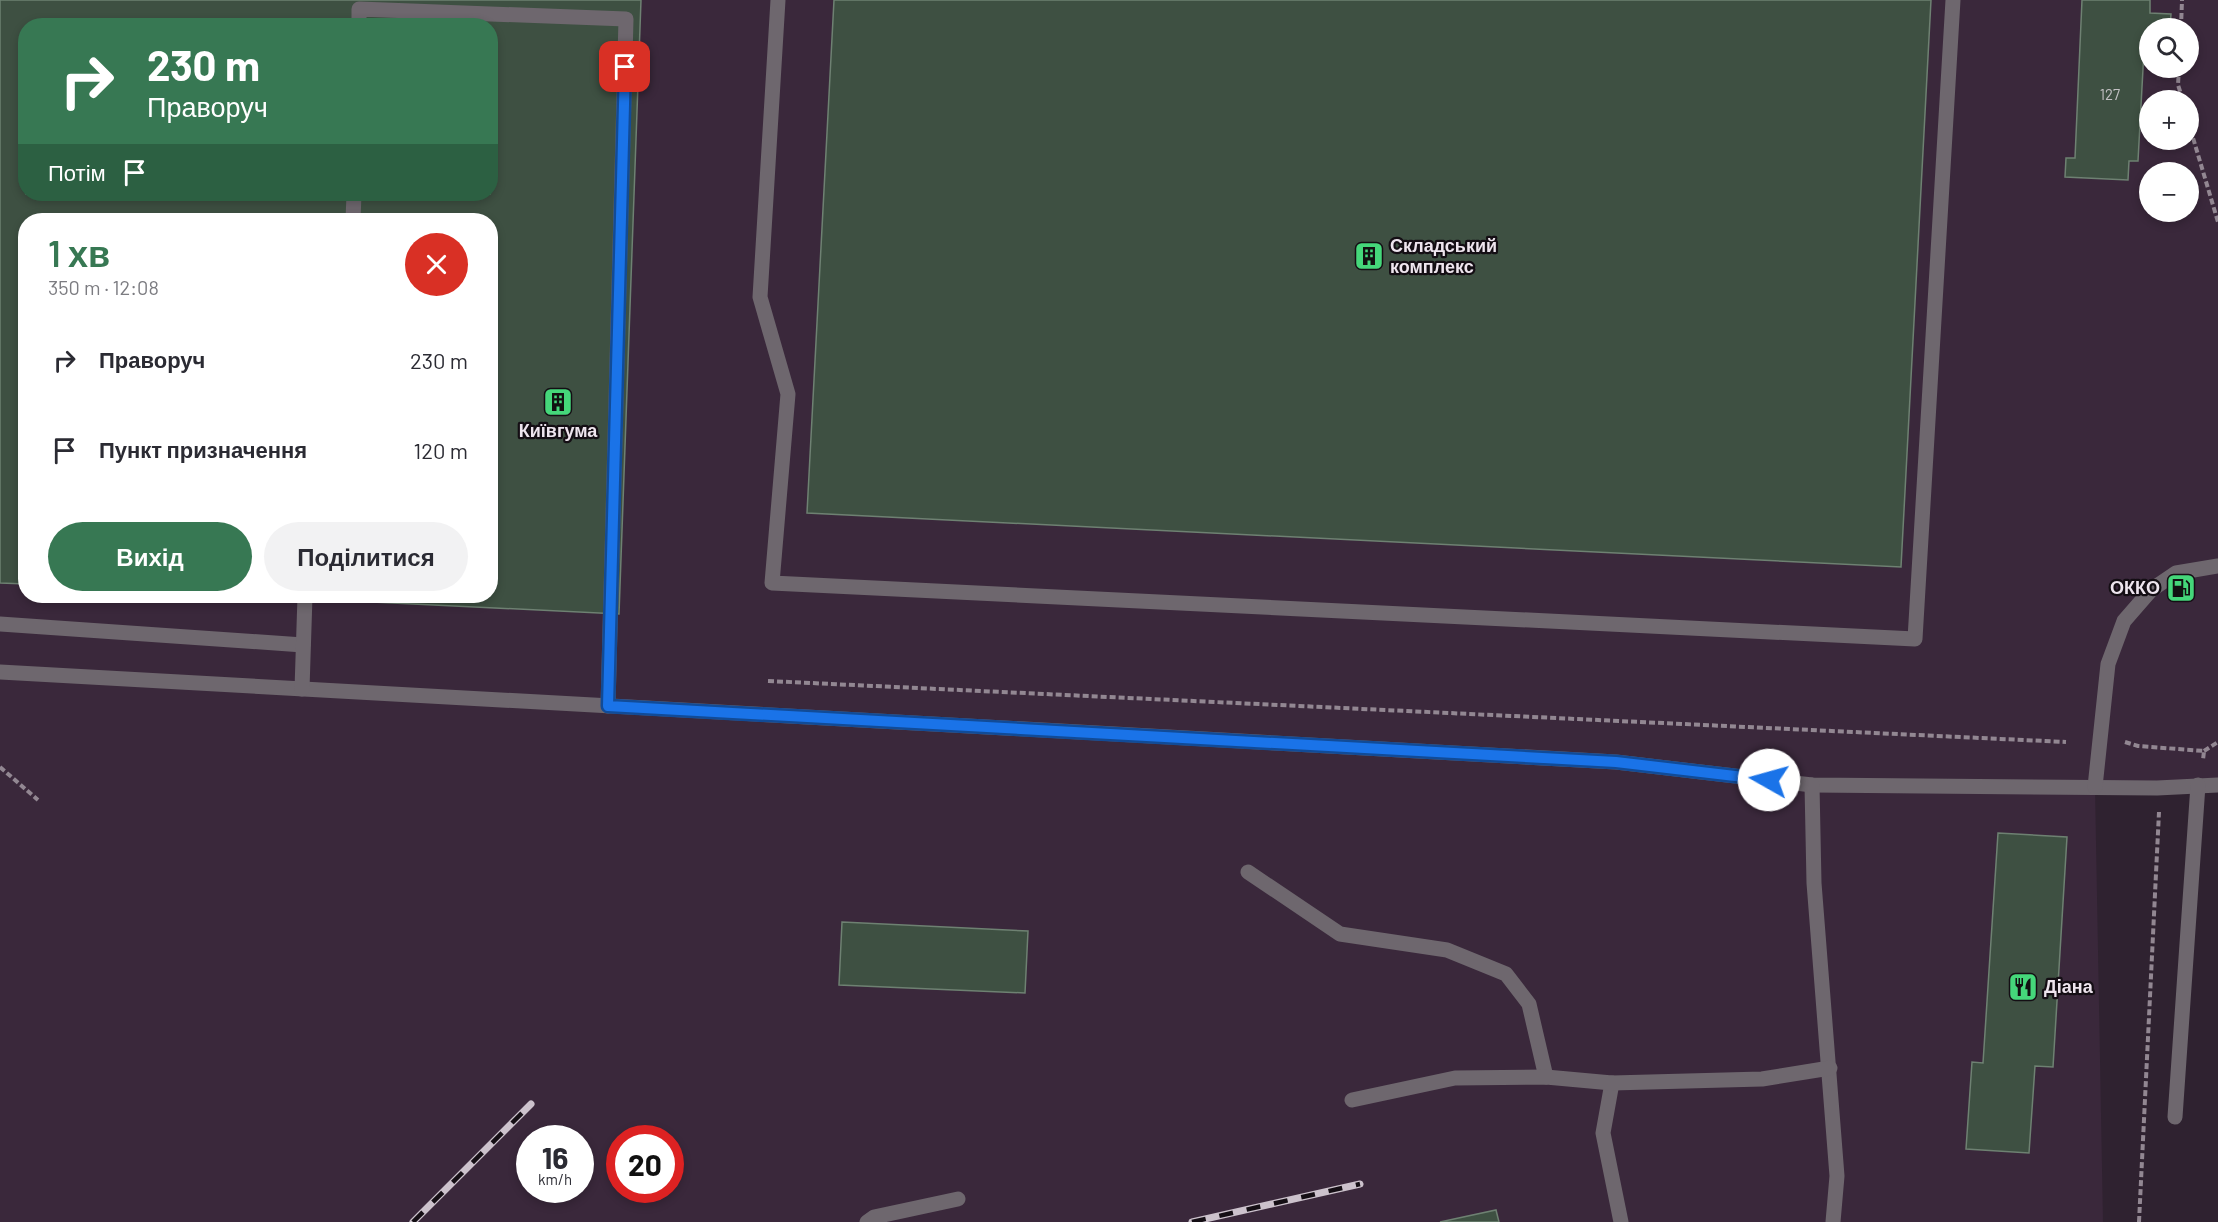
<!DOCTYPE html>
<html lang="uk">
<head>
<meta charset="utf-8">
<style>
	body { margin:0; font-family:Barlow,sans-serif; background:#f2f2f3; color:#2b2b33; height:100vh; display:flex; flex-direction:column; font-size:22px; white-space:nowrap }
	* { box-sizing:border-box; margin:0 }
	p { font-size:20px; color:#7c7c81 }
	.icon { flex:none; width:33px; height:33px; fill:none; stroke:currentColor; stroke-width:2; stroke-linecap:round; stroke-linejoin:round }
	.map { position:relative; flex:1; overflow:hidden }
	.sheet { position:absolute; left:18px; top:213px; width:480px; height:390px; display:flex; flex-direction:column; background:#fff; border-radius:24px; box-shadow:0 3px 9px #0003 }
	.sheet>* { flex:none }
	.top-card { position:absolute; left:18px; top:18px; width:480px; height:183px; border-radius:24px; box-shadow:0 3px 9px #0003; background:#377853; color:#fff; overflow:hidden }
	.buttons { position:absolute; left:2139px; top:18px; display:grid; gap:12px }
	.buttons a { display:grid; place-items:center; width:60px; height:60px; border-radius:50%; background:#fff; box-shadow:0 3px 9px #0003; font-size:30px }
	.speed { position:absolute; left:516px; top:1125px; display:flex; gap:12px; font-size:30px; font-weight:700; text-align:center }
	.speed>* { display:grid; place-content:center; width:78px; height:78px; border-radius:50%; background:#fff; box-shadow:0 3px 9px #0003; line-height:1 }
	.speed small { font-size:15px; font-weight:400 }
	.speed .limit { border:9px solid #d22; background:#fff; color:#111 }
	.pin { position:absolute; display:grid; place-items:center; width:51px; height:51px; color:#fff; margin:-26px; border-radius:12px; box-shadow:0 3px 9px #0006 }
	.me { position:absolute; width:66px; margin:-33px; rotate:277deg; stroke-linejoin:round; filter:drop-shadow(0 0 4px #0008) }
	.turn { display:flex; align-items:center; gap:21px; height:126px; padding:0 30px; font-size:27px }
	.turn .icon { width:78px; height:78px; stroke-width:2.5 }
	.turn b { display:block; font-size:42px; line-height:51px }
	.then { display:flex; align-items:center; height:57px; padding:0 30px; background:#0003; gap:12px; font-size:22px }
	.round { display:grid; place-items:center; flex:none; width:63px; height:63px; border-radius:32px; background:#f2f2f3 }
	.summary { display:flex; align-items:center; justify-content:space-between; height:102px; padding:0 30px }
	h1 { font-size:36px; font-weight:600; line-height:45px; color:#377853 }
	.button { display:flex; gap:12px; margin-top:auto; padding:12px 30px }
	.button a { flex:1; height:69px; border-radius:36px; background:#377853; color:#fff; font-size:24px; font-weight:600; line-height:69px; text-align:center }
	.button a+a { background:#f2f2f3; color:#2b2b33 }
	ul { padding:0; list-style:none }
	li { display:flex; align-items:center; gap:18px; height:90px; padding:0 30px }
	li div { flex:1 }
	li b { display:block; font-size:22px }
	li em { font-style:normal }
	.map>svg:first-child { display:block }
</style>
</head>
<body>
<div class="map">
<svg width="2218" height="1222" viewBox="0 0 2218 1222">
	<rect width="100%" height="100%" fill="#2f2230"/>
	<path fill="#3a283b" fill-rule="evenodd" d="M0,0h2218v785l-123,2 8,435h-2103zM26,26h464v168h-464zM2150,28h38v40h-38zM2150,100h38v40h-38zM2150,172h38v40h-38zM26,220h464v376h-464zM530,1138h50v52h-50zM620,1138h50v52h-50z"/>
	<g fill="#3e5042" stroke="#6e8172" stroke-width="1.5" fill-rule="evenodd">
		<path d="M0,0h641l-22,614 -369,-18h240v-376h-464v364l-26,-1zM26,26h464v168h-464z"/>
		<polygon points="834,0 1931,0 1901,567 807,513"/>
		<polygon points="2082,0 2150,0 2150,13 2171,14 2170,28 2150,28 2150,32 2145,32 2138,161 2129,161 2128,180 2065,177 2066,158 2075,158"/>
		<polygon points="1998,833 2067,837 2053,1067 2035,1066 2029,1153 1966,1149 1972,1062 1983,1063"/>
		<polygon points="842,922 1028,931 1025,993 839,985"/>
		<polygon points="1496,1210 1499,1222 1440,1222"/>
	</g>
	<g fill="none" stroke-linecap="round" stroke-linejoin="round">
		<g stroke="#928792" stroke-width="4" stroke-dasharray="6 3" stroke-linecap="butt">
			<polyline points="2181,28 2182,0"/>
			<polyline points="2179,68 2178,85 2183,100"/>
			<polyline points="2188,121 2218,222"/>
			<polyline points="768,681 2066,742"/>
			<polyline points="2125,742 2138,746 2204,751 2203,760"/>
			<polyline points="2204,751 2218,742"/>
			<polyline points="0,767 38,800"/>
			<polyline points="2139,1222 2159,812"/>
		</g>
		<g stroke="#6e676e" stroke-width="15">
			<polyline points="778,0 760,297 788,394 772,583 1915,639 1953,0"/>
			<polyline points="359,26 359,9 626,19 608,706"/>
			<polyline points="353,220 354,194"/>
			<polyline points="0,624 303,645"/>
			<polyline points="0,672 1616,762 1812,785 2157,788 2218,785"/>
			<polyline points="302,689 305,596"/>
			<polyline points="1812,785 1814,883 1837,1176 1833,1222"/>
			<polyline points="2095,787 2108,664 2124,621 2151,590 2176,573 2218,566"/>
			<polyline points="1248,872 1340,934 1447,950 1506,974 1529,1004 1546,1077"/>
			<polyline points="1612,1083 1603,1133 1621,1222"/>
			<polyline points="1352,1100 1455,1078 1546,1077 1612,1083 1762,1079 1830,1068"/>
			<polyline points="2175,1117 2198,785"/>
			<polyline points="867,1222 874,1217 958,1199"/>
		</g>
		<g stroke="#ccc2cc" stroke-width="7">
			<g id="rail">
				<polyline points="413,1222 531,1104"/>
				<polyline points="1192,1222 1360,1184"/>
			</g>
		</g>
		<use href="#rail" stroke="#140e14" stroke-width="4.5" stroke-dasharray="14" stroke-linecap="butt"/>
	</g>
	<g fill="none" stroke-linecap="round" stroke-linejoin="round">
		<g stroke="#114b97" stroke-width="15">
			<polyline id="route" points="625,67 608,706 1616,762 1769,780"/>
		</g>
		<use href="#route" stroke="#1a73e8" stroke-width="10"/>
	</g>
	<defs>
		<g id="building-square" transform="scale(1.5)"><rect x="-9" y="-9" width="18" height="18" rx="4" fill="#45d77a" stroke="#140e14"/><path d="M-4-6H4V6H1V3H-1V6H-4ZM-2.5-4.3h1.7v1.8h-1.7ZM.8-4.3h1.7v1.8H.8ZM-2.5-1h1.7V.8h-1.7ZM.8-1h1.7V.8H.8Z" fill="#111"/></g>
		<g id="fuel-square" transform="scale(1.5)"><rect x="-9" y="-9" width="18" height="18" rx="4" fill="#45d77a" stroke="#140e14"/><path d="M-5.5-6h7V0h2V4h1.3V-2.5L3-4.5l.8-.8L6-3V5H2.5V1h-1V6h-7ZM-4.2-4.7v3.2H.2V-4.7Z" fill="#111"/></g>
		<g id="restaurant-square" transform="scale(1.5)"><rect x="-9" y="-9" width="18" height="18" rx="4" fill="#45d77a" stroke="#140e14"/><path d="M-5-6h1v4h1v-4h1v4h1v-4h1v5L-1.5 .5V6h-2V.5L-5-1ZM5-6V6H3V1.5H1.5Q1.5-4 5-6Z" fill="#111"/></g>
	</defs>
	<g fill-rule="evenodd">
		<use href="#building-square" x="1369" y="256"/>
		<use href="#building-square" x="558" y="402"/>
		<use href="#fuel-square" x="2181" y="588"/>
		<use href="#restaurant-square" x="2023" y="987"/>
	</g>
	<g text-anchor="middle" stroke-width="4.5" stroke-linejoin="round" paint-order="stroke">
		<g font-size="15" fill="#c2c0c3">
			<text x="2110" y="100">127</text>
		</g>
		<g font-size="18" font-weight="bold" fill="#eee5ee" stroke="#140e14" text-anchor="start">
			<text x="1390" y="252">Складський<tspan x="1390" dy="21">комплекс</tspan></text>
			<text x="558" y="437" text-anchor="middle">Київгума</text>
			<text x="2160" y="594" text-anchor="end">ОККО</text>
			<text x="2044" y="993">Діана</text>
		</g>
	</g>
</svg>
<div class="buttons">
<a><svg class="icon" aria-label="search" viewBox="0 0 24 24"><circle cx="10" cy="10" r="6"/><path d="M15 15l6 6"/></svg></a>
<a>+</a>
<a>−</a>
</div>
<div class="speed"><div>16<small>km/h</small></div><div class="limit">20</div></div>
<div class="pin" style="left:625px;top:67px;background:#d93025"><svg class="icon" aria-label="arrive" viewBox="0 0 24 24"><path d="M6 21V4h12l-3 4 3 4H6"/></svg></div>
<svg class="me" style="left:1769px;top:780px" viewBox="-20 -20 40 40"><circle r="19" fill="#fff"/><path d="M0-13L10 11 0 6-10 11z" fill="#1a73e8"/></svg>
<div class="top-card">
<div class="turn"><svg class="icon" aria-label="right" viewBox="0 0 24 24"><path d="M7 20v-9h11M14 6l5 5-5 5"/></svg><div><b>230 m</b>Праворуч</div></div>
<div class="then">Потім<svg class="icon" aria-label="arrive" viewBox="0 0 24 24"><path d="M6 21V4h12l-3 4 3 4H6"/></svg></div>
</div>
<section class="sheet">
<div class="summary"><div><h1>1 хв</h1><p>350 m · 12:08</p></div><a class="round" style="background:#d93025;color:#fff"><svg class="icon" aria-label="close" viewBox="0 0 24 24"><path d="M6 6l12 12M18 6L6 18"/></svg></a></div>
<ul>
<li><svg class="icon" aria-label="right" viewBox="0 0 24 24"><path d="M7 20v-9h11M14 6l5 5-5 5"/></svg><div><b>Праворуч</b></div><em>230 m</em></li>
<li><svg class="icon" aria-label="arrive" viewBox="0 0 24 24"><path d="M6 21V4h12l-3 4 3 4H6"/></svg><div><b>Пункт призначення</b></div><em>120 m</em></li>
</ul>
<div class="button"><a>Вихід</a><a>Поділитися</a></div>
</section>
</div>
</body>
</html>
